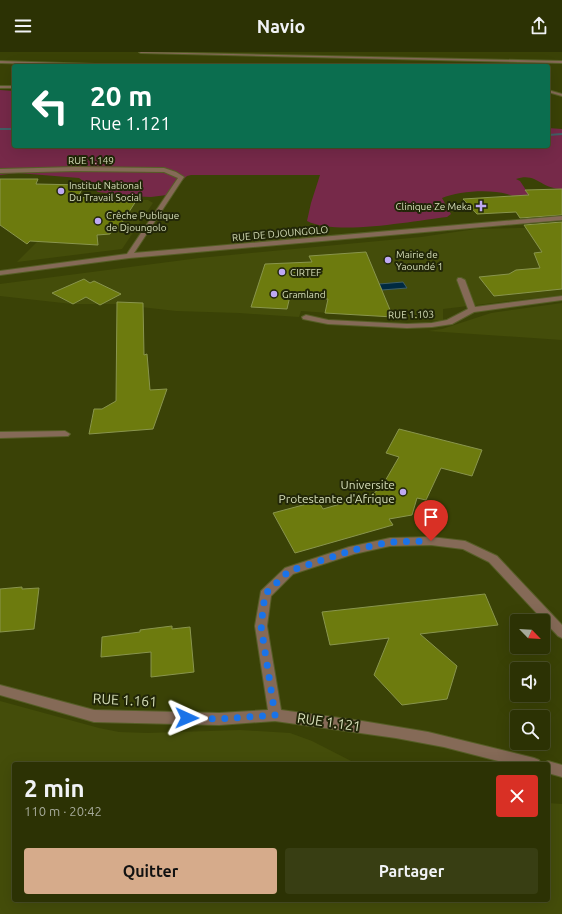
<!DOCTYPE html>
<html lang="fr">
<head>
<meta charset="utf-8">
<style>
	body { margin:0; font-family:Ubuntu,sans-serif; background:#383e13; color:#f1f3f6; height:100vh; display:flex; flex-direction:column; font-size:15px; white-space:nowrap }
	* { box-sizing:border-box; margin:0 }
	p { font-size:13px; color:#a6aa9a }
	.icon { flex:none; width:22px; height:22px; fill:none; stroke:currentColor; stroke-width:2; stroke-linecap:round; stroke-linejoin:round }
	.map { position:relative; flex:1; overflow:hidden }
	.sheet { position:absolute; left:12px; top:710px; width:538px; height:140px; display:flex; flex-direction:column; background:#2c3204; border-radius:4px; box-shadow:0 4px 16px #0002,0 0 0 1px #484d26 }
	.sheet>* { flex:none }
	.hud { position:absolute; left:12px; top:12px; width:538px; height:84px; border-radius:4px; box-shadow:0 4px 16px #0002,0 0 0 1px #484d26; background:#0b6e4f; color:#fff; overflow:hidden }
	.needle { width:26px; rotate:115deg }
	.fabs { position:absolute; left:510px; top:562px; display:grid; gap:8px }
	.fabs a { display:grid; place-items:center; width:40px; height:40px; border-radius:4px; background:#2c3204; box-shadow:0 4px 16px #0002,0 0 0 1px #484d26; font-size:20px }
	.pin { position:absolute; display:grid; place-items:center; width:34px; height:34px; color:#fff; margin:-41px -17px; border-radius:50% 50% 50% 0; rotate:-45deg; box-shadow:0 0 4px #0007 }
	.pin .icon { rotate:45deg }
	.me { position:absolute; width:44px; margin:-22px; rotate:91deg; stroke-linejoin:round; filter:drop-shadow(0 0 3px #0008) }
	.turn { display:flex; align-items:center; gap:14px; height:84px; padding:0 12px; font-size:18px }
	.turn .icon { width:52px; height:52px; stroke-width:2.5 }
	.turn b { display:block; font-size:28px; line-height:34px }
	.round { display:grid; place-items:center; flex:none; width:42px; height:42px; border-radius:4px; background:#383e13 }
	.overview { display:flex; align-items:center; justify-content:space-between; height:68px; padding:0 12px }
	h1 { font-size:24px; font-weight:700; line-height:30px }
	.primary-button { display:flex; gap:8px; margin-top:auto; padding:8px 12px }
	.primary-button a { flex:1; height:46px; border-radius:4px; background:#d6ab8b; color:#111; font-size:16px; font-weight:700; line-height:46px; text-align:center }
	.primary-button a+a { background:#383e13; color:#f1f3f6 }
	header { display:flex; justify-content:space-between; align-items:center; height:52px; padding:0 12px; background:#2c3204; font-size:18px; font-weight:700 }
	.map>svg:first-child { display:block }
</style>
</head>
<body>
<header><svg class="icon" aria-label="menu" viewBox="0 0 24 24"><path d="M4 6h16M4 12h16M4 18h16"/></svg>Navio<svg class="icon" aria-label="share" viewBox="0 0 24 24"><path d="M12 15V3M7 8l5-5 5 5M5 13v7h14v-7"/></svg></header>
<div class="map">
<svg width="562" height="862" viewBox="0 0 562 862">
	<rect width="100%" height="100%" fill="#3a4206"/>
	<g fill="#444d0a">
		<polygon points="114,147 148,148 153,151 122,197 17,210 39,188 108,148"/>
		<polygon points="562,175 562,243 443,257 443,269 301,259 299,265 239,261 176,259 114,252 72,252 0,244 0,232 199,206 421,185 476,177"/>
		<polygon points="562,251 562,288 428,279 442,277 491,261"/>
		<polygon points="0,649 99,676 119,680 147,681 240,678 290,681 312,689 357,712 14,712 14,848 548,848 548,751 562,752 562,862 0,862"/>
	</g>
	<path fill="#762949" d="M0,38l14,1v55h534v-18l14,1v60c-22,0 -25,-17 -46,-10l4,2 20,30c-11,-5 -22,-14 -33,-17 -17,-5 -49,-3 -65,4l9,16 -4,3c-35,4 -110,19 -140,4l4,-18 9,-28h-129l-4,1 -20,19 -16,2 -23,-1 -30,-4 -19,-14 -61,-5 -18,2z"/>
	<polygon fill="#002a41" stroke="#406065" points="403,230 407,236 382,238 379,232"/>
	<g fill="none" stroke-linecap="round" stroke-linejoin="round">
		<g fill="#406065" fill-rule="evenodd">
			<rect x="0" y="76" width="14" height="2"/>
			<polygon points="562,81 562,83 548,84 548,82"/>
		</g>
	</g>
	<g fill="#6d7b0e" stroke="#89954d">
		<polygon points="0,127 38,127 36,132 84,133 78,145 136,149 118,177 113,177 110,182 97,183 98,193 30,189 27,192 0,173"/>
		<polygon points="562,137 562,163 520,166 516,160 477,162 463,147 529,143 525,138"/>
		<polygon points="562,170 562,237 494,244 479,225 509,222 516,218 540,216 534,201 542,200 524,173"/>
		<polygon points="366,200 393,265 325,261 328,247 290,244 287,257 251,255 265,212 312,210 309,204"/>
		<polygon points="84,227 90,231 94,229 121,242 100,253 86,245 73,252 52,241"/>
		<polygon points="117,250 143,251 144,303 147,302 150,338 167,337 153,377 89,382 94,357 102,357 116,349"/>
		<polygon points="399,377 482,398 472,424 441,416 426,448 417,446 412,463 389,467 393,473 295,501 273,461 318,449 323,457 371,443 381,436 399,405 386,401"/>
		<polygon points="22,535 22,537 39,536 34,577 0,580 0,537"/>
		<polygon points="485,542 498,573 420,582 457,614 447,647 402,653 374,623 389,586 330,593 322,560"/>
		<polygon points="172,574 172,577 190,575 194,620 151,625 151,600 101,605 102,585 140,580 140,578"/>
	</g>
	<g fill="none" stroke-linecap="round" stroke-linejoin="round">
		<g stroke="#565e26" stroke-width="2">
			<g id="minor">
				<polygon points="139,0 562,9 562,11 141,1"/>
				<polygon points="0,9 127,13 129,14 0,11"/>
				<rect x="0" y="34" width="14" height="2"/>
				<polygon points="548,38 562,42 562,44 548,40"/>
				<polygon points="75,115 164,116 176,120 184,125 134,201 562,164 562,168 129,206 0,223 0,219 127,202 178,126 164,120 75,119 0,121 0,117"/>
				<polygon points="458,226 461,226 465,228 475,255 562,244 562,248 474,260 452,272 432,275 407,276 328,272 303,267 302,265 306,263 328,268 407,272 432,271 447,268 468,257 457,228"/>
				<polygon points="65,379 70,382 68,384 0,386 0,380"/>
				<polygon points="431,485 465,489 497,504 562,573 562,586 558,584 489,510 463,497 431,493 390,494 354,502 293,522 271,544 267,574 281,658 362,669 428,680 534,706 539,708 541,712 510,712 444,695 396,686 275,669 219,673 94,670 0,643 0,633 94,658 219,661 268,658 255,574 261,539 285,516 349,495 390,486"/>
				<polygon points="548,709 562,713 562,725 548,721 548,712 542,712"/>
			</g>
		</g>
		<use href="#minor" fill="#856a57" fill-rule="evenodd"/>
	</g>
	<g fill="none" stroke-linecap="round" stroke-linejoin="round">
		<polyline stroke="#1a73e8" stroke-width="7" stroke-dasharray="0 12.6" points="187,666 219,667 275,663 261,574 265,542 289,519 353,498 390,490 431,489"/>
	</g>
	<g fill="#bfa9f4" stroke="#222708" stroke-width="1.5">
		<circle cx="61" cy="139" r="4"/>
		<path d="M479 148h4v4h4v4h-4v4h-4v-4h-4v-4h4z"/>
		<circle cx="98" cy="169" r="4"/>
		<circle cx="388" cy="208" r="4"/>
		<circle cx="282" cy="220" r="4"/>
		<circle cx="274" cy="242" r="4"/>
		<circle cx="403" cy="440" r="4"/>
	</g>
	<g text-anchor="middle" stroke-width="4" stroke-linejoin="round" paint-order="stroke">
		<g font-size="10" fill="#d6deb9" stroke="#222708">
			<text x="91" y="112">RUE 1.149</text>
			<text transform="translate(280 181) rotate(-5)" y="4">RUE DE DJOUNGOLO</text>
			<text transform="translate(411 262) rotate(-1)" y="4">RUE 1.103</text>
		</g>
		<g font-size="10" fill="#d6deb9" stroke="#222708" text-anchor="start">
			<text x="69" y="137">Institut National<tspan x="69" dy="12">Du Travail Social</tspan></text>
			<text x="472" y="158" text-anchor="end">Clinique Ze Meka</text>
			<text x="106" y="167">Crêche Publique<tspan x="106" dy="12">de Djoungolo</tspan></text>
			<text x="396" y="206">Mairie de<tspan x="396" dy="12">Yaoundé 1</tspan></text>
			<text x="290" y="224">CIRTEF</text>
			<text x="282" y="246">Gramland</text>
		</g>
		<g font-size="12" fill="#d6deb9" stroke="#222708" text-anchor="end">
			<text x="395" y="437">Universite<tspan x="395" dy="14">Protestante d'Afrique</tspan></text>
		</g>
		<g font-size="14" fill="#d6deb9" stroke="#222708">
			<text transform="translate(125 648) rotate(3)" y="5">RUE 1.161</text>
			<text transform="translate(329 670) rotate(8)" y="5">RUE 1.121</text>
		</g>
	</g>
</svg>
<div class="fabs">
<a><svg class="needle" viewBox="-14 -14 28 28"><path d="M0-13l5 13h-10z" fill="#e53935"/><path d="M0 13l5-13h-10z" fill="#a6aa9a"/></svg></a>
<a><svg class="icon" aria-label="sound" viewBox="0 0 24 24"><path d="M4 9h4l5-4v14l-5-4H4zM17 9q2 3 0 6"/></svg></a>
<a><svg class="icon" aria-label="search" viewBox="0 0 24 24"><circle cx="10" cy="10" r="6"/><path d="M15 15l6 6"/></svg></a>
</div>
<div class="pin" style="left:431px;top:489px;background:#d93025"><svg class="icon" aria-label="arrive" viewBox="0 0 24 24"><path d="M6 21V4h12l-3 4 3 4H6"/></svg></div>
<svg class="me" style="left:187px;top:666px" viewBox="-20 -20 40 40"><path d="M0-17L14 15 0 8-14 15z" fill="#1a73e8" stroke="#fff" stroke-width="4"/></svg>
<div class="hud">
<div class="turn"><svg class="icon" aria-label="left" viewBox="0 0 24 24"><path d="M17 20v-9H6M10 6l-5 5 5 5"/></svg><div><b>20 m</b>Rue 1.121</div></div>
</div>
<section class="sheet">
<div class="overview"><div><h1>2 min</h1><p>110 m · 20:42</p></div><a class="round" style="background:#d93025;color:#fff"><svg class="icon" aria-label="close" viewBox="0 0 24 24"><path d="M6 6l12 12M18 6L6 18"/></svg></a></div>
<div class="primary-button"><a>Quitter</a><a>Partager</a></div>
</section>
</div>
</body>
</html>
